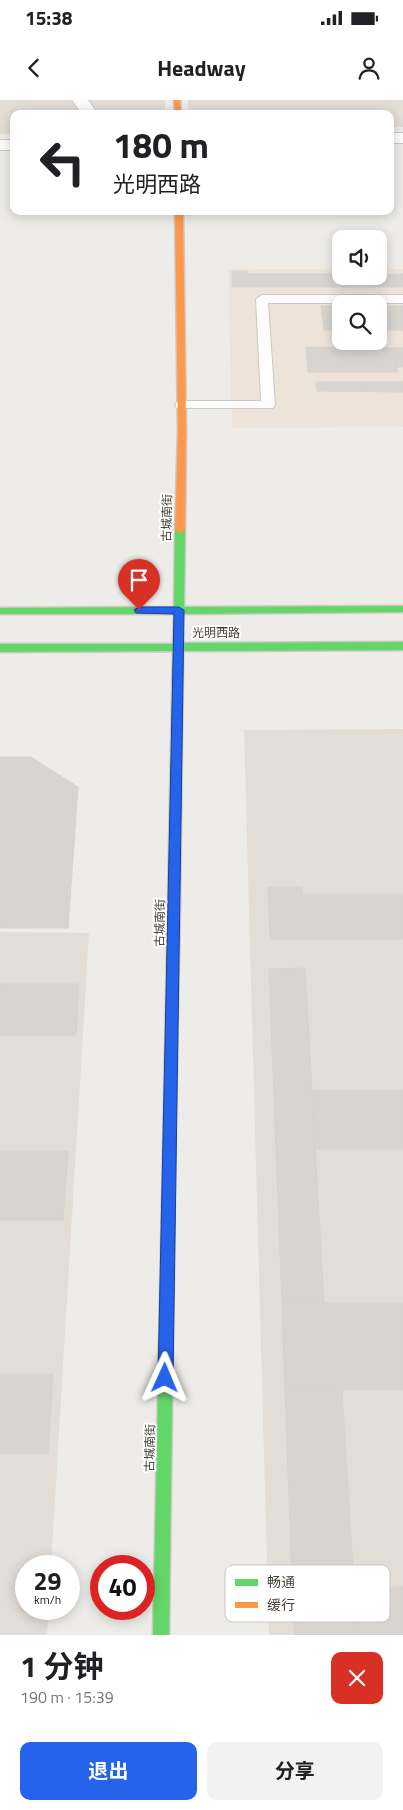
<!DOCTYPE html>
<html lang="zh">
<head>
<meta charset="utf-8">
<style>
	body { margin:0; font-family:"Titillium Web","Noto Sans SC",sans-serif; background:#f2f2f2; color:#202124; height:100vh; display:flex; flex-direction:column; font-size:19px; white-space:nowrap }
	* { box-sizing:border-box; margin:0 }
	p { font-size:16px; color:#757577 }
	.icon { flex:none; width:28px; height:28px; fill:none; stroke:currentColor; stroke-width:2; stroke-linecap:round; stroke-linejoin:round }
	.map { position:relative; height:1535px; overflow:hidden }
	.panel { display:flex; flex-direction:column; background:#fff; flex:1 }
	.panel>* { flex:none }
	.hud { position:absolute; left:10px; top:10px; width:384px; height:105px; border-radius:10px; box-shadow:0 2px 12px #0003; background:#fff; color:#202124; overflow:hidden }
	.tools { position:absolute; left:332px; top:130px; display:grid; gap:10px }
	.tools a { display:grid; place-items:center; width:55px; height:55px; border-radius:10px; background:#fff; box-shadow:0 2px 12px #0003; font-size:25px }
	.speed { position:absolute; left:15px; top:1455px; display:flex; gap:10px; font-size:25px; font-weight:700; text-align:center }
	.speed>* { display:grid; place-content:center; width:65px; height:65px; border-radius:50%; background:#fff; box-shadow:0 2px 12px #0003; line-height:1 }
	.speed small { font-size:12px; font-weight:400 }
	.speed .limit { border:8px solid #d22; background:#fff; color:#111 }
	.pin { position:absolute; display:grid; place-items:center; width:42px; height:42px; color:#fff; margin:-51px -21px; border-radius:50% 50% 50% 0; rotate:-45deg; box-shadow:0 0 5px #0007 }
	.pin .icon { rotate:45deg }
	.me { position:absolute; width:55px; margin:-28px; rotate:1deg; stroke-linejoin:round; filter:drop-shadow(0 0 4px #0008) }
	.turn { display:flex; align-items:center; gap:18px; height:105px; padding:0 20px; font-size:22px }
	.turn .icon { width:65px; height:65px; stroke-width:2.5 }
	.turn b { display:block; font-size:35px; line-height:42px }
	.round { display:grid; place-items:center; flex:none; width:52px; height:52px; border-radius:10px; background:#f2f2f2 }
	.overview { display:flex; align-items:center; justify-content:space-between; height:85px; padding:0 20px }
	h1 { font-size:30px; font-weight:700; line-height:38px }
	.cta { display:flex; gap:10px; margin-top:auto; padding:10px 20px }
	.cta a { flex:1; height:58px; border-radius:10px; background:#2563eb; color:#fff; font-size:20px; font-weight:700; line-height:58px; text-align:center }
	.cta a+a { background:#f2f2f2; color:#202124 }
	.status { display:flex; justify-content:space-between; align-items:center; height:35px; padding:0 25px; background:#fff; direction:ltr }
	.status svg { height:14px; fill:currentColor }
	header { display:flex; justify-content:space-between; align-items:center; height:65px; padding:0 20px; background:#fff; font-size:22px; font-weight:700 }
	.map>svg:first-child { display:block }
</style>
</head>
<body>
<div class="status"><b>15:38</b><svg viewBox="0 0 49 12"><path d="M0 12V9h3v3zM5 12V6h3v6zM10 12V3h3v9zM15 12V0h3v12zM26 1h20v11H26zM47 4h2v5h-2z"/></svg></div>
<header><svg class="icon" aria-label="back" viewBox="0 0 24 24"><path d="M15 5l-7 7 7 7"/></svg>Headway<svg class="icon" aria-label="person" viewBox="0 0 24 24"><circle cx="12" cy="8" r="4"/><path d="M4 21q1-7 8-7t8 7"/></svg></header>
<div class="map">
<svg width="403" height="1535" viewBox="0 0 403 1535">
	<rect width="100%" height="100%" fill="#eeece8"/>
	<g fill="#e2ddd6">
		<polygon points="0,0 165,0 165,14 14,14 14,34 0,34"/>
		<polygon points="188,0 403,0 403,27 390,27 390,14 188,14"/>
		<polygon points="403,629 403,1535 269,1535 244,630"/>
		<polygon points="0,832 89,833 51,1466 26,1466 26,1509 49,1509 47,1535 0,1535"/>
	</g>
	<path fill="#ede3d8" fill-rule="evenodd" d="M228,169h113v7h38v-7h24v158l-171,1zM341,204h38v37h-38z"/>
	<g fill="#d8d5d1" stroke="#d6d3ce">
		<polygon points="232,171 248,171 248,174 341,174 341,176 403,174 403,187 232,187"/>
		<polygon points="321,206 341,206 341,230 324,230"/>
		<rect x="379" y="206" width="24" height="24"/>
		<polygon points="306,247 394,248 397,272 308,272"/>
		<polygon points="394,248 403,248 403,267 397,267"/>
		<polygon points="316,282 403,282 403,292 317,291"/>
		<polygon points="0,657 31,657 78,687 68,828 0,828"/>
		<polygon points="268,787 302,787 303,794 403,794 403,839 270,839"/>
		<polygon points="305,868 324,1203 282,1203 269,869"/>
		<polygon points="0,884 79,884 76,935 0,935"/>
		<polygon points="312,990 403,990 403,1049 315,1049"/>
		<polygon points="0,1051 68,1051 63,1120 0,1120"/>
		<polygon points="282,1203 403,1203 403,1290 285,1290"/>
		<polygon points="0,1274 53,1274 48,1354 0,1354"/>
		<polygon points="285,1290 342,1290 357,1535 294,1535"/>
		<polygon points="403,1487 403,1535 357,1535 354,1488"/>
	</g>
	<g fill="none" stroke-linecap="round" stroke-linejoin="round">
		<g stroke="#cbc8c4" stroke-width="2">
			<polygon id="lane" points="262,195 403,195 403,203 268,203 275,305 273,308 177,308 175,305 177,302 182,301 261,301 256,199"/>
		</g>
		<g stroke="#cbc8c4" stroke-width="2">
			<g id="street">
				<polygon points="72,0 88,0 98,14 82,14"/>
				<rect x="390" y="33" width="13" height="10"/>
				<rect x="0" y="40" width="14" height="10"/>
			</g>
		</g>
		<g stroke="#ccc8c0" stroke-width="3">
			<g id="fast">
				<polygon points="180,427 185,430 184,507 403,506 403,512 183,514 183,543 403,542 403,550 183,551 180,802 178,805 174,807 170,805 168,802 173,551 0,552 0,544 173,544 174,514 0,514 0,508 174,507 175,430"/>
				<polygon points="170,999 175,1001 176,1005 169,1535 153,1535 164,1005 165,1001"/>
			</g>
		</g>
		<g stroke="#ccc8c0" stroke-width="3">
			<g id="slow">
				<polygon points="174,0 180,0 181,14 175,14"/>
				<polygon points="175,111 183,111 186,331 185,430 180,433 175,430 178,331"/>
				<polygon points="174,797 178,799 180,802 176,1005 175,1009 170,1011 165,1009 164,1005 168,802 170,799"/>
			</g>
		</g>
		<use href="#lane" fill="#fcfcfc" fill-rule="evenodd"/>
		<use href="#street" fill="#fcfcfc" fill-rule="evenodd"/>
		<use href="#fast" fill="#63d668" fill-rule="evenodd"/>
		<use href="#slow" fill="#ff974d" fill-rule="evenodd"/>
	</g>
	<polygon fill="#2563eb" stroke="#184099" points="139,507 179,507 184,510 173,1278 170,1283 165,1285 160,1283 158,1278 174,514 136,513 134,510"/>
	<g text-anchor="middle" stroke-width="4" stroke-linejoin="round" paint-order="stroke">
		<g font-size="12" fill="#433d35" stroke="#fff">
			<text transform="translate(167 418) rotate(-89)" y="4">古城南街</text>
			<text x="216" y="537">光明西路</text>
			<text transform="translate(160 823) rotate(-89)" y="4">古城南街</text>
			<text transform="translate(150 1348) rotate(-89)" y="4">古城南街</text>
		</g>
	</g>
	<rect x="225" y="1465" width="165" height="57" rx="8" fill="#fff" stroke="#c7c5c2" stroke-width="1"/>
	<rect x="235" y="1479" width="23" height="7" fill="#63d668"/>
	<rect x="235" y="1502" width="23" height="6" fill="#ff974d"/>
	<g font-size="14" fill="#433d35">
		<text x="267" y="1487">畅通</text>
		<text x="267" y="1510">缓行</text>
	</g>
</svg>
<div class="tools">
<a><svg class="icon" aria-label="sound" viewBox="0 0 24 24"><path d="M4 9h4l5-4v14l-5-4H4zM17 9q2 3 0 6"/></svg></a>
<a><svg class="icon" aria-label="search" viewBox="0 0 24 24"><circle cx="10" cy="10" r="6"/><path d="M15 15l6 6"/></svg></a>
</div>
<div class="speed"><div>29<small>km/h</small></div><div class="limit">40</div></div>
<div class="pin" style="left:139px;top:510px;background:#d93025"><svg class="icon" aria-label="arrive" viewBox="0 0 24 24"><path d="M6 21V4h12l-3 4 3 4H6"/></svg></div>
<svg class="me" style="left:165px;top:1278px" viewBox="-20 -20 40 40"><path d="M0-17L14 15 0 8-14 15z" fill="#2563eb" stroke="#fff" stroke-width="4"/></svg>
<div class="hud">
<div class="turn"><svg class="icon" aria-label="left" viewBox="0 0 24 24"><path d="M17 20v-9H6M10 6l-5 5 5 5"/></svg><div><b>180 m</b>光明西路</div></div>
</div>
</div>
<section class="panel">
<div class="overview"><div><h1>1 分钟</h1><p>190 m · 15:39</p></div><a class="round" style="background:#d93025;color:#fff"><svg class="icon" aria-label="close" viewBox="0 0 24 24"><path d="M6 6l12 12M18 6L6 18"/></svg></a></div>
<div class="cta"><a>退出</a><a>分享</a></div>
</section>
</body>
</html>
